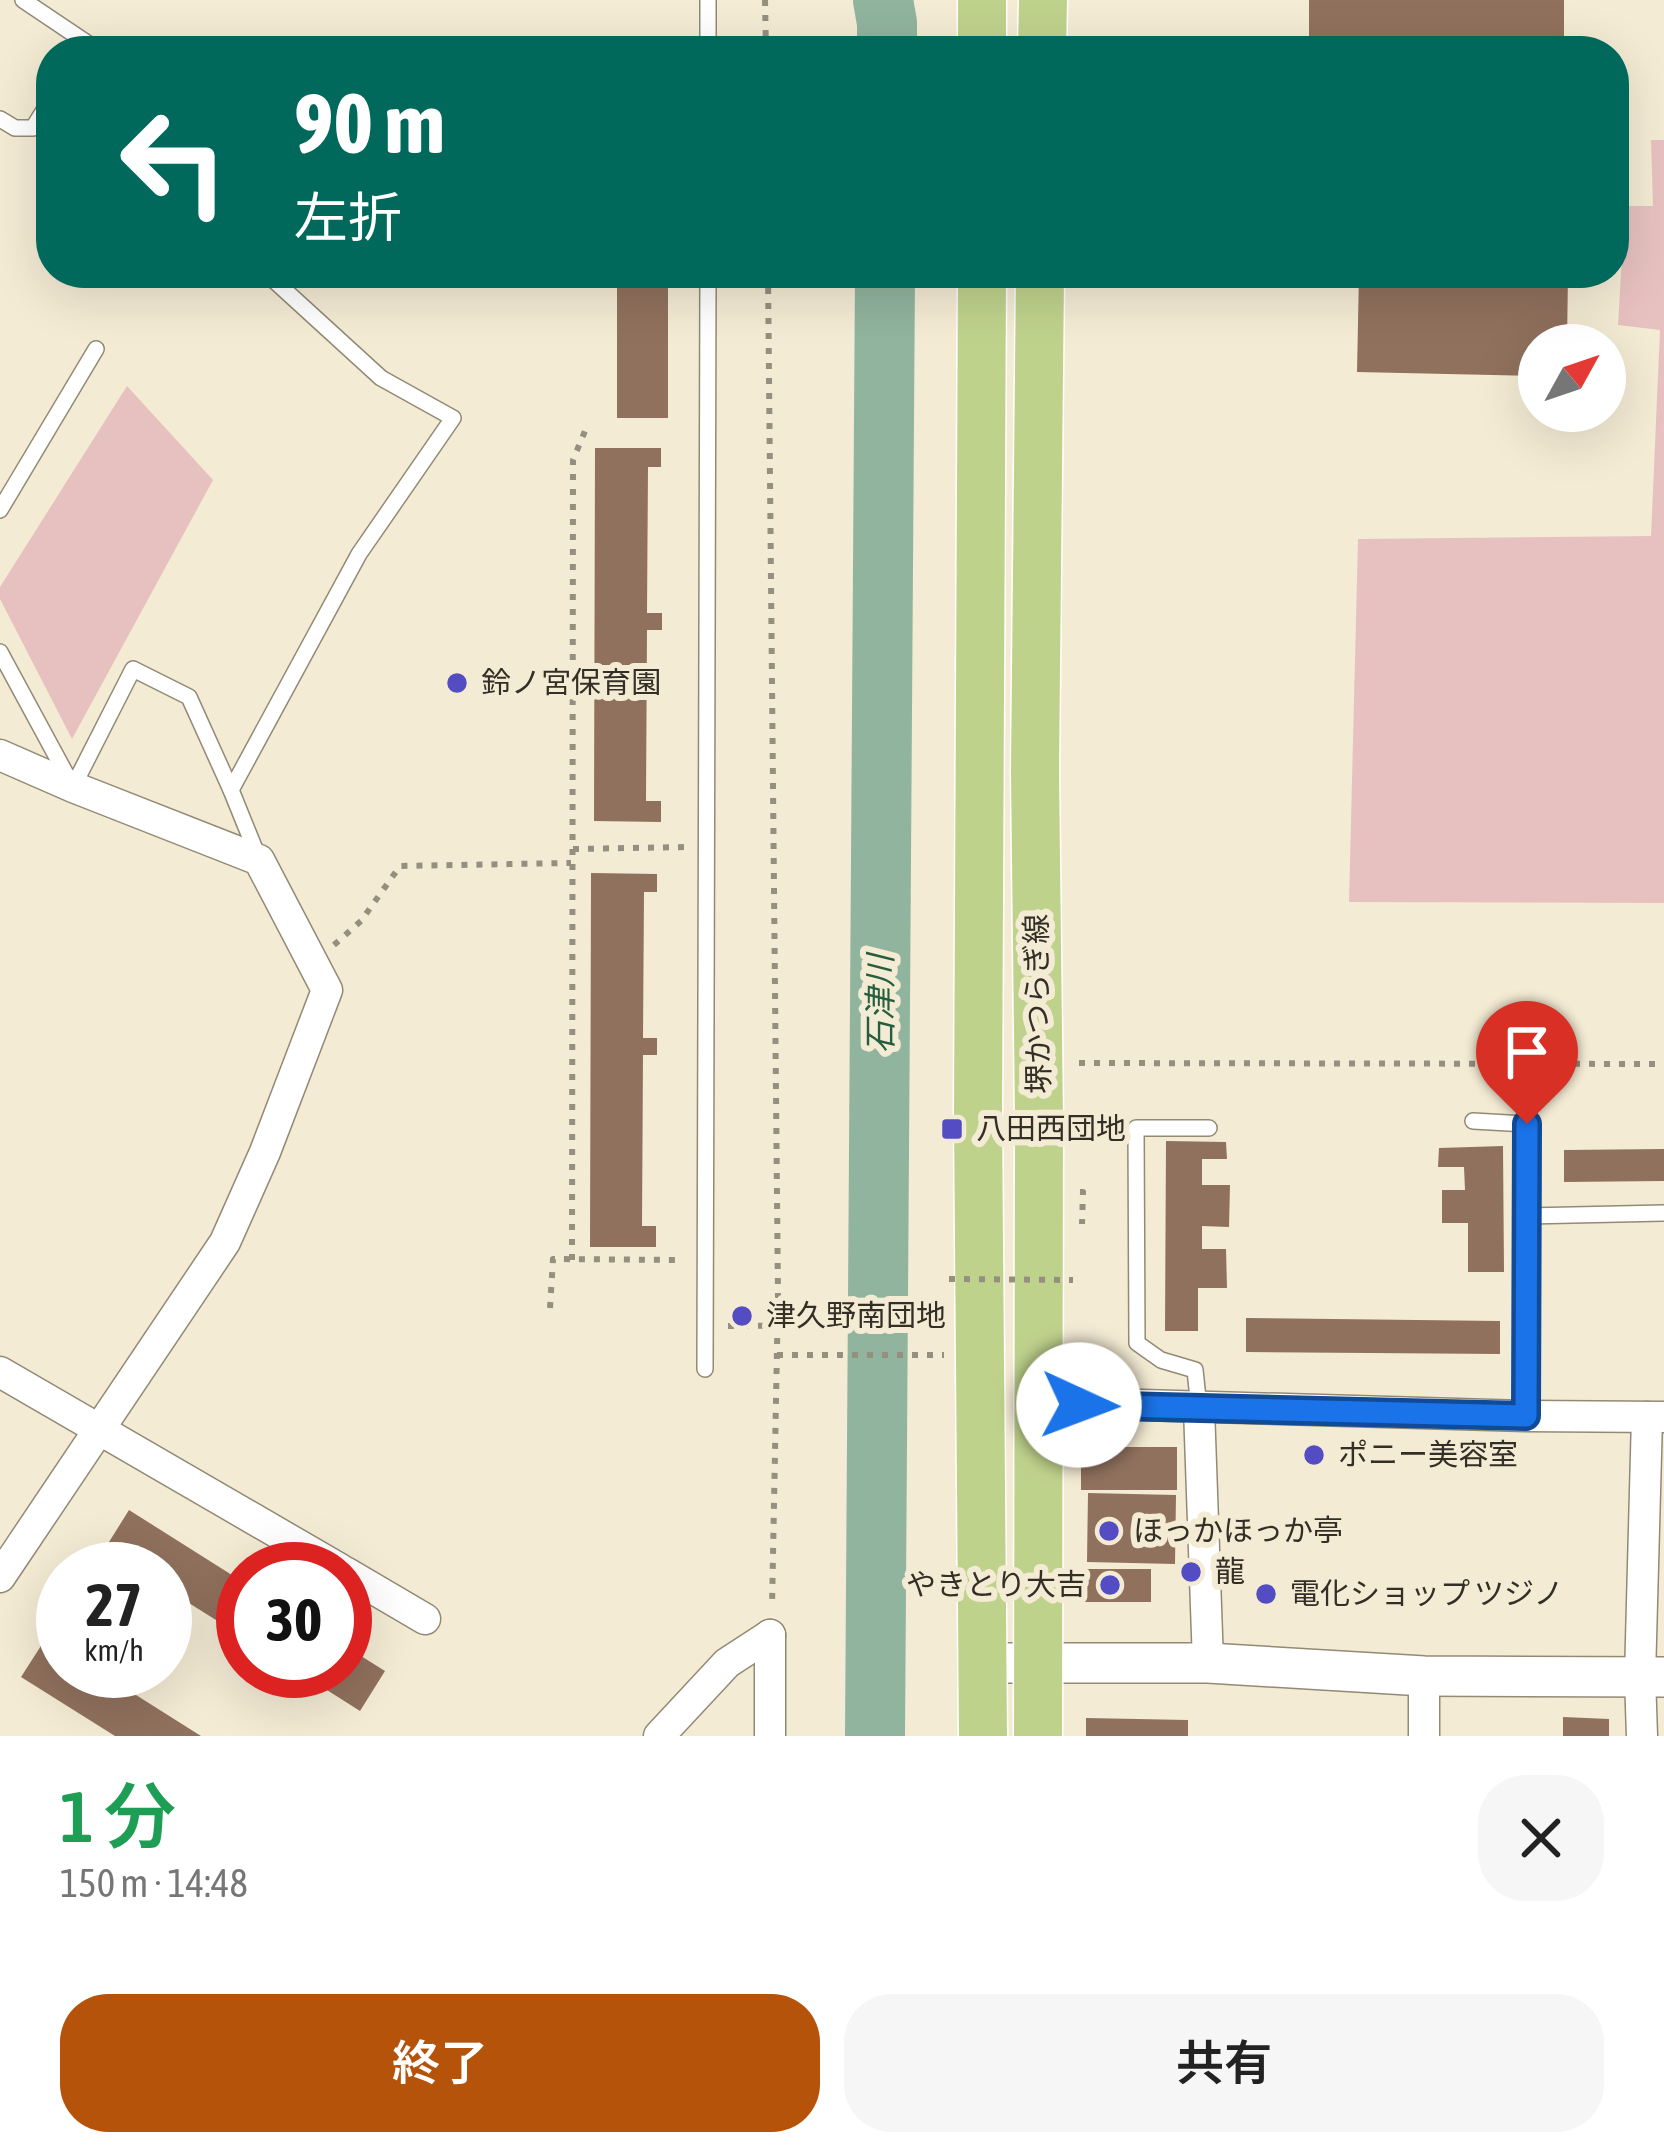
<!DOCTYPE html>
<html lang="ja">
<head>
<meta charset="utf-8">
<style>
	body { margin:0; font-family:"Asap Condensed","Noto Sans JP",sans-serif; background:#f6f6f6; color:#222; height:100vh; display:flex; flex-direction:column; font-size:45px; white-space:nowrap }
	* { box-sizing:border-box; margin:0 }
	p { font-size:39px; color:#767676 }
	.icon { flex:none; width:66px; height:66px; fill:none; stroke:currentColor; stroke-width:2; stroke-linecap:round; stroke-linejoin:round }
	.map { position:relative; height:1736px; overflow:hidden }
	.side { display:flex; flex-direction:column; background:#fff; flex:1 }
	.side>* { flex:none }
	.hud { position:absolute; left:36px; top:36px; width:1593px; height:252px; border-radius:48px; box-shadow:0 12px 48px #0002; background:#00695c; color:#fff; overflow:hidden }
	.needle { width:78px; rotate:50deg }
	.controls { position:absolute; left:1518px; top:324px; display:grid; gap:24px }
	.controls a { display:grid; place-items:center; width:108px; height:108px; border-radius:50%; background:#fff; box-shadow:0 12px 48px #0002; font-size:60px }
	.speed { position:absolute; left:36px; top:1542px; display:flex; gap:24px; font-size:60px; font-weight:700; text-align:center }
	.speed>* { display:grid; place-content:center; width:156px; height:156px; border-radius:50%; background:#fff; box-shadow:0 12px 48px #0002; line-height:1 }
	.speed small { font-size:30px; font-weight:400 }
	.speed .limit { border:18px solid #d22; background:#fff; color:#111 }
	.pin { position:absolute; display:grid; place-items:center; width:102px; height:102px; color:#fff; margin:-123px -51px; border-radius:50% 50% 50% 0; rotate:-45deg; box-shadow:0 0 12px #0007 }
	.pin .icon { rotate:45deg }
	.me { position:absolute; width:132px; margin:-66px; rotate:92deg; stroke-linejoin:round; filter:drop-shadow(0 0 9px #0008) }
	.turn { display:flex; align-items:center; gap:42px; height:252px; padding:0 60px; font-size:54px }
	.turn .icon { width:156px; height:156px; stroke-width:2.5 }
	.turn b { display:block; font-size:84px; line-height:102px }
	.round { display:grid; place-items:center; flex:none; width:126px; height:126px; border-radius:48px; background:#f6f6f6 }
	.headline { display:flex; align-items:center; justify-content:space-between; height:204px; padding:0 60px }
	h1 { font-size:72px; font-weight:600; line-height:90px; color:#1e9e55 }
	.cta { display:flex; gap:24px; margin-top:auto; padding:24px 60px }
	.cta a { flex:1; height:138px; border-radius:48px; background:#b45309; color:#fff; font-size:48px; font-weight:600; line-height:138px; text-align:center }
	.cta a+a { background:#f6f6f6; color:#222 }
	.map>svg:first-child { display:block }
</style>
</head>
<body>
<div class="map">
<svg width="1664" height="1736" viewBox="0 0 1664 1736">
	<rect width="100%" height="100%" fill="#f4ebd4"/>
	<g fill="#e7c1bf">
		<polygon points="1651,140 1664,140 1664,903 1349,902 1358,539 1651,536 1660,330 1618,325 1625,206 1653,206"/>
		<polygon points="127,386 213,480 72,739 0,599 0,587"/>
	</g>
	<g fill="none" stroke-linecap="round" stroke-linejoin="round">
		<g stroke="#91b49e" stroke-width="60">
			<polyline points="883,0 887,23 887,51"/>
			<polyline points="875,1736 885,273"/>
		</g>
	</g>
	<g fill="#90715d">
		<rect x="1309" y="0" width="255" height="51"/>
		<rect x="617" y="273" width="51" height="145"/>
		<polygon points="1359,273 1568,273 1567,345 1539,345 1539,376 1357,372"/>
		<polygon points="595,448 661,448 661,467 648,467 647,613 662,613 662,630 647,630 646,801 661,801 661,822 594,821"/>
		<polygon points="591,873 657,874 657,892 644,892 643,1038 657,1038 657,1055 643,1055 642,1226 656,1226 656,1247 590,1247"/>
		<polygon points="1166,1141 1226,1142 1227,1159 1202,1159 1202,1185 1230,1185 1229,1227 1202,1226 1202,1249 1226,1249 1227,1288 1198,1288 1198,1331 1165,1331"/>
		<polygon points="1503,1146 1504,1272 1468,1272 1468,1223 1442,1223 1442,1190 1465,1190 1464,1167 1438,1167 1439,1148"/>
		<polygon points="1664,1149 1664,1181 1564,1182 1564,1150"/>
		<polygon points="1246,1318 1500,1321 1500,1354 1246,1352"/>
		<rect x="1081" y="1447" width="96" height="43"/>
		<polygon points="1088,1493 1176,1495 1175,1564 1087,1562"/>
		<polygon points="129,1510 243,1582 243,1637 165,1588 165,1569 134,1569 104,1550"/>
		<rect x="1081" y="1569" width="70" height="33"/>
		<polygon points="46,1638 63,1649 63,1671 98,1671 201,1736 115,1736 21,1677"/>
		<polygon points="345,1646 385,1671 360,1711 297,1671 345,1671"/>
		<polygon points="1563,1717 1609,1719 1609,1736 1563,1736"/>
		<polygon points="1086,1718 1188,1720 1188,1736 1086,1736"/>
	</g>
	<g fill="none" stroke-linecap="round" stroke-linejoin="round">
		<g stroke="#928a75" stroke-width="18">
			<g id="service">
				<polyline points="23,0 87,43 82,51"/>
				<polyline points="708,51 708,0"/>
				<polyline points="0,119 15,128 33,128 51,99"/>
				<polyline points="0,510 96,349"/>
				<polyline points="0,652 73,787 133,669 189,697 231,790 259,859"/>
				<polyline points="231,790 359,554 453,418 381,378 266,273"/>
				<polyline points="1473,1121 1527,1124 1526,1416"/>
				<polyline points="1527,1216 1664,1213"/>
				<polyline points="705,1369 708,273"/>
				<polyline points="1199,1408 1195,1370 1161,1360 1137,1343 1136,1128 1209,1128"/>
			</g>
		</g>
		<g stroke="#928a75" stroke-width="33">
			<g id="minor">
				<polyline points="0,755 73,787 259,860 327,990 265,1152 225,1242 0,1577"/>
				<polyline points="0,1372 340,1569"/>
				<polyline points="1040,1402 1526,1416 1664,1417"/>
				<polyline points="1199,1408 1208,1663"/>
				<polyline points="345,1572 425,1619"/>
				<polyline points="770,1635 770,1736"/>
				<polyline points="659,1736 727,1663 770,1635"/>
				<polyline points="1424,1736 1424,1676"/>
				<polyline points="1642,1736 1640,1677 1647,1417"/>
			</g>
		</g>
		<g stroke="#928a75" stroke-width="42">
			<polyline id="tertiary" points="983,1663 1208,1663 1424,1676 1664,1677"/>
		</g>
		<g stroke="#fff" stroke-width="51">
			<g id="primary">
				<polyline points="982,51 982,0"/>
				<polyline points="1042,51 1043,0"/>
				<polyline points="982,273 978,1116 983,1736"/>
				<polyline points="1038,1736 1039,1120 1035,771 1040,273"/>
			</g>
		</g>
		<g stroke="#958f7f" stroke-width="6" stroke-dasharray="6 9" stroke-linecap="butt">
			<polyline points="765,0 766,51"/>
			<polyline points="768,273 778,1297 772,1607"/>
			<polyline points="573,849 686,847"/>
			<polyline points="334,945 361,921 400,866 571,863"/>
			<polyline points="1079,1063 1664,1064"/>
			<polyline points="1080,1192 1083,1192 1082,1224"/>
			<polyline points="572,1260 573,460 585,431"/>
			<polyline points="550,1308 553,1259 683,1260"/>
			<polyline points="728,1326 940,1325"/>
			<polyline points="777,1355 944,1355"/>
		</g>
		<use href="#service" stroke="#fff" stroke-width="15"/>
		<use href="#minor" stroke="#fff" stroke-width="30"/>
		<use href="#tertiary" stroke="#fff" stroke-width="39"/>
		<use href="#primary" stroke="#bfd28c" stroke-width="48"/>
		<polyline stroke="#958f7f" stroke-width="6" stroke-dasharray="6 9" stroke-linecap="butt" points="949,1279 1073,1280"/>
	</g>
	<g fill="none" stroke-linecap="round" stroke-linejoin="round">
		<g stroke="#114b97" stroke-width="30">
			<polyline id="route" points="1079,1405 1526,1416 1527,1124"/>
		</g>
		<use href="#route" stroke="#1a73e8" stroke-width="21"/>
	</g>
	<g fill="#534cc3" stroke="#f4ebd4" stroke-width="4.5">
		<circle cx="457" cy="683" r="12"/>
		<rect x="940" y="1117" width="24" height="24" rx="6"/>
		<circle cx="742" cy="1316" r="12"/>
		<circle cx="1314" cy="1455" r="12"/>
		<circle cx="1109" cy="1531" r="12"/>
		<circle cx="1191" cy="1572" r="12"/>
		<circle cx="1110" cy="1585" r="12"/>
		<circle cx="1266" cy="1594" r="12"/>
	</g>
	<g text-anchor="middle" stroke-width="12" stroke-linejoin="round" paint-order="stroke">
		<g font-size="30" fill="#332f26" stroke="#f4ebd4" text-anchor="start">
			<text x="481" y="693">鈴ノ宮保育園</text>
			<text x="976" y="1139">八田西団地</text>
			<text x="766" y="1326">津久野南団地</text>
			<text x="1338" y="1465">ポニー美容室</text>
			<text x="1133" y="1541">ほっかほっか亭</text>
			<text x="1215" y="1582">龍</text>
			<text x="1086" y="1595" text-anchor="end">やきとり大吉</text>
			<text x="1290" y="1604">電化ショップ ツジノ</text>
		</g>
		<g font-size="30" fill="#332f26" stroke="#f4ebd4">
			<text transform="translate(1038 1004) rotate(-91)" y="10">堺かつらぎ線</text>
		</g>
		<g font-size="33" font-style="italic" fill="#255e3f" stroke="#f4ebd4">
			<text transform="translate(880 1004) rotate(-90)" y="12">石津川</text>
		</g>
	</g>
</svg>
<div class="controls">
<a><svg class="needle" viewBox="-14 -14 28 28"><path d="M0-13l5 13h-10z" fill="#e53935"/><path d="M0 13l5-13h-10z" fill="#767676"/></svg></a>
</div>
<div class="speed"><div>27<small>km/h</small></div><div class="limit">30</div></div>
<div class="pin" style="left:1527px;top:1124px;background:#d93025"><svg class="icon" aria-label="arrive" viewBox="0 0 24 24"><path d="M6 21V4h12l-3 4 3 4H6"/></svg></div>
<svg class="me" style="left:1079px;top:1405px" viewBox="-20 -20 40 40"><circle r="19" fill="#fff"/><path d="M0-13L10 11 0 6-10 11z" fill="#1a73e8"/></svg>
<div class="hud">
<div class="turn"><svg class="icon" aria-label="left" viewBox="0 0 24 24"><path d="M17 20v-9H6M10 6l-5 5 5 5"/></svg><div><b>90 m</b>左折</div></div>
</div>
</div>
<section class="side">
<div class="headline"><div><h1>1 分</h1><p>150 m · 14:48</p></div><a class="round"><svg class="icon" aria-label="close" viewBox="0 0 24 24"><path d="M6 6l12 12M18 6L6 18"/></svg></a></div>
<div class="cta"><a>終了</a><a>共有</a></div>
</section>
</body>
</html>
